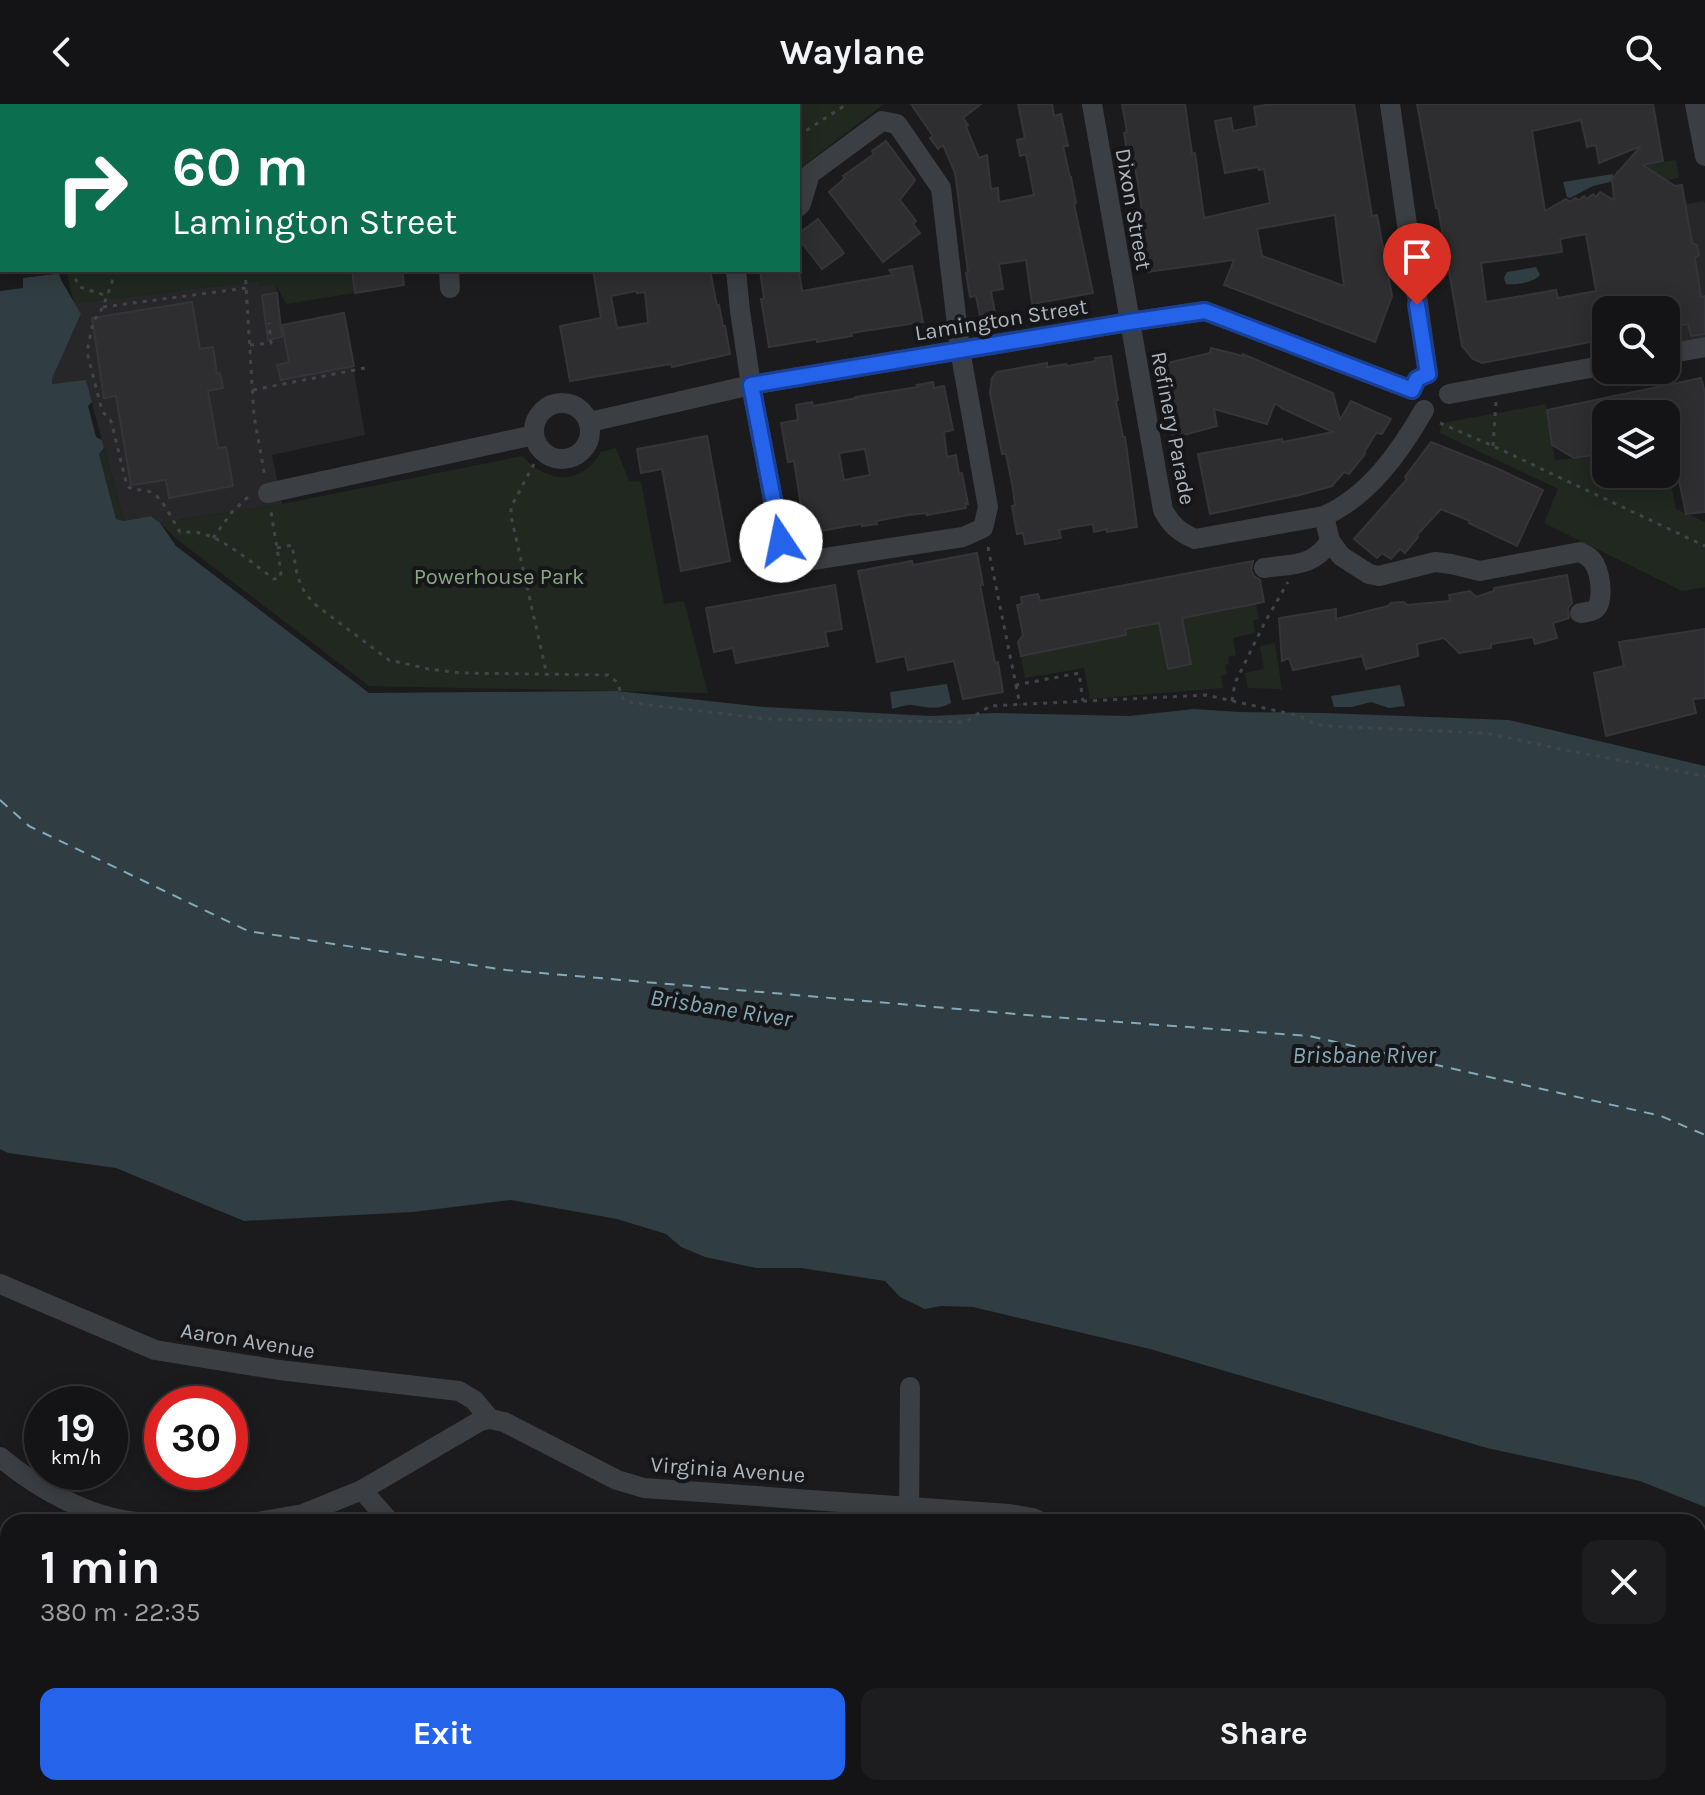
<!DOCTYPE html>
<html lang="en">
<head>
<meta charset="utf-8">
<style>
	body { margin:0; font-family:Karla,sans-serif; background:#1d1d1f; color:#f1f3f6; height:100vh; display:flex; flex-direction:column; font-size:30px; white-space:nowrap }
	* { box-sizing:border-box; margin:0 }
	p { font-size:26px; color:#9d9ea1 }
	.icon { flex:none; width:44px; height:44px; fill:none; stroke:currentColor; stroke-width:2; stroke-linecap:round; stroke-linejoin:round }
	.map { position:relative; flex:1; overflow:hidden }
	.panel { position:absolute; left:0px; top:1410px; width:1706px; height:282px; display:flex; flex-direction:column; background:#141416; border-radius:24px 24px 0 0; box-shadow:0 4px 20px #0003,0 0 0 2px #333335 }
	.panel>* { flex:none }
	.top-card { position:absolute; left:0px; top:0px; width:800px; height:168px; box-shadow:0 4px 20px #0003,0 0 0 2px #333335; background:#0b6e4f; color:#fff; overflow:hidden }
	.fabs { position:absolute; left:1592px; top:192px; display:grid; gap:16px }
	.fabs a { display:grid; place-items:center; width:88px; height:88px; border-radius:16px; background:#141416; box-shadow:0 4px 20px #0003,0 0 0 2px #333335; font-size:40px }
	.speed { position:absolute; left:24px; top:1282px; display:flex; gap:16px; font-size:40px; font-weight:700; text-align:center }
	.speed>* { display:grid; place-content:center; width:104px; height:104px; border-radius:50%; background:#141416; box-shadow:0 4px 20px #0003,0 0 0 2px #333335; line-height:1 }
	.speed small { font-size:20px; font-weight:400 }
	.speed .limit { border:12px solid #d22; background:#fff; color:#111 }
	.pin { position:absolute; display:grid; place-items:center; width:68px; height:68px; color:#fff; margin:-82px -34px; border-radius:50% 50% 50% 0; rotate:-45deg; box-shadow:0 0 8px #0007 }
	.pin .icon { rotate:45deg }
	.me { position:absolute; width:88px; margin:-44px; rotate:349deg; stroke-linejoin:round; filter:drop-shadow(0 0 6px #0008) }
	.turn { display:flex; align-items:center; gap:28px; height:168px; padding:0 40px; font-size:36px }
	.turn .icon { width:104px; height:104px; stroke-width:2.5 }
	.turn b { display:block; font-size:56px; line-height:68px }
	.round { display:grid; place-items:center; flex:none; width:84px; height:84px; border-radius:16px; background:#1d1d1f }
	.summary { display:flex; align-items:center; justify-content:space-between; height:136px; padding:0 40px }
	h1 { font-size:48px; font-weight:700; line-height:60px }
	.action { display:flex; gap:16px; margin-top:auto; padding:16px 40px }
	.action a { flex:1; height:92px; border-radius:16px; background:#2563eb; color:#fff; font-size:32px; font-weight:700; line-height:92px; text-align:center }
	.action a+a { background:#1d1d1f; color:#f1f3f6 }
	header { display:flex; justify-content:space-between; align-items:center; height:104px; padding:0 40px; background:#141416; font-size:36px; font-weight:700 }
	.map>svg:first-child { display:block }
</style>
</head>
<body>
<header><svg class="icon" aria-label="back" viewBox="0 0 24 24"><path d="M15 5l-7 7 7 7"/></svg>Waylane<svg class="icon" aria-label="search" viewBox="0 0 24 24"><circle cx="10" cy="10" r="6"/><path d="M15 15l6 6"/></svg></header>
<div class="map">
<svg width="1705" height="1691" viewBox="0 0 1705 1691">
	<rect width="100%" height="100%" fill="#1b1b1d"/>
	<g fill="#27272a">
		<polygon points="1704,97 1705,100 1705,215 1685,100"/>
		<polygon points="258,177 276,181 281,221 344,209 365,331 272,351 282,400 160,419 151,412 124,417 86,277 52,280 52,275 81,211 74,199"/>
		<polygon points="1705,216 1705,233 1666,240 1666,224"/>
	</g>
	<g fill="#202820">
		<polygon points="41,0 884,0 799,65 798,70 798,2 42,2"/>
		<polygon points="1676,56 1679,74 1619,84 1616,67"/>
		<polygon points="66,166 356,166 352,167 355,189 286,200 276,181 259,182 258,177 74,199"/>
		<polygon points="1546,300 1555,356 1606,352 1606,370 1666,370 1666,355 1676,405 1705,418 1705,483 1682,487 1544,419 1558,385 1440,329 1442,319"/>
		<polygon points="104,344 124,417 116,415 99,349"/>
		<path d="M616,344l13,33 12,1 23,122 20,-3 24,92 -339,-7 -190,-145 -19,-18 122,-19 240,-48c26,27 58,31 79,-4z"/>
		<polygon points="1256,500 1259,515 1253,517 1255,529 1233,534 1236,551 1228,553 1229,560 1225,561 1227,570 1221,572 1223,584 1090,595 1084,564 1025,574 1021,552 1058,545 1060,539 1062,544 1126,531 1125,525 1159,519 1168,564 1190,560 1182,514"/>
		<polygon points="1275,539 1282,585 1248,584 1245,569 1264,565 1260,542"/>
	</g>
	<g fill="#303d42">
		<polygon points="0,0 33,0 33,2 2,2 2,166 58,166 61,176 81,210 52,275 52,280 86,276 92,298 88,302 96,333 102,336 104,344 99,350 116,415 124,417 151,412 160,419 176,442 369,589 617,587 765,603 931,612 993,609 1129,612 1194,605 1239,608 1324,609 1509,616 1705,662 1705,1403 1640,1377 1487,1344 1150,1245 973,1203 941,1202 925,1205 900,1193 885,1177 801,1164 756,1164 705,1153 681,1143 666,1130 617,1115 511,1096 413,1108 244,1117 116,1064 8,1049 0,1045"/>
		<polygon points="1613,70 1614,77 1593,82 1570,94 1567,93 1563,78"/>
		<path d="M1536,163l4,8c-7,8 -24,10 -34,9l-2,-6 3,-6z"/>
		<path d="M947,580l4,19c-14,8 -24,4 -39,2 -7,0 -13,2 -20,4l-2,-17z"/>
		<polygon points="1400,581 1405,602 1389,604 1371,598 1352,603 1334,603 1331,592"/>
	</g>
	<polygon fill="#1b1b1d" points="2,102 2,166 62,166 63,169 23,174 23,184 0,187 0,103"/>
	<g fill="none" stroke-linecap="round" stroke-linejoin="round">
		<polyline stroke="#84a9b7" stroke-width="2" stroke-dasharray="10 8" stroke-linecap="butt" points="0,696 29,722 248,827 506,866 1039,912 1309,932 1661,1012 1705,1031"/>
	</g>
	<g fill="#2e2e31" stroke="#353539" stroke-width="2" fill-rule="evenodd">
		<polygon points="911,0 981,0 963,14 968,21 966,23 979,54 987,51 991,85 998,84 999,98 1034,91 1026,50 1020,52 1017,36 1025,34 1018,0 1052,0 1054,12 1061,10 1068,42 1063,42 1070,73 1071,73 1076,99 1074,100 1093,189 1032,200 1026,156 999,160 1003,185 991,187 995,209 980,212 976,192 970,193 966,169 968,168 955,69 943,41 938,45 930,34 933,32"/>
		<path d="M1122,0h63l7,50 3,-1 9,65 66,-15 -6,-34 -5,1 -1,-3 -33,6 -10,-52 16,-3 2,13 24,-5 -3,-19 18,-3h82l18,112 5,-1 15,81 -17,46 -151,-57 10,-25 -86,12 -8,-41 5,-1 -7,-46 -5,-28 -5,1 -4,-24 3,-1zM1335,111l9,71 -82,-30 -5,-27z"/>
		<path d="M1417,0h236l10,57 -20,4 32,21 7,-1 10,58 5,2 2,10 -4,3 6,39 4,-1v38l-14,2 -3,-12 -22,4v-18h-60v29l-124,24 -9,-4 -11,-13 -24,-138h-2zM1581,16l6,27 9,-2 3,18 42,-17 -29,33 2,21 -14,-8 -4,5 -3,-3 -6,5 -3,-3 -5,4 -4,-2 -5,4 -4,-3 -21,12 -13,-80zM1586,130l10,57 -38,7 -2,-8 -70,12 -5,-39 81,-11 -2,-13z"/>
		<polygon points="886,37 915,76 900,96 916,117 913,120 920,129 883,158 829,88 845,74 843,72 874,50 872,47"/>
		<polygon points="818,115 844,149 822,165 798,134 798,130"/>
		<polygon points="912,162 923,218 851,229 852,232 817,238 817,235 769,243 761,195 764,195 760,166 799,166 802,187 893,171 889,166"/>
		<polygon points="352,166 402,166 404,181 355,189"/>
		<path d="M593,166h117l7,36 2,-1 4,21h2l5,28 -58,13 -1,-3 -101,17 -10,-55 41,-8zM637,187v2l8,-1 3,31 -31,5 -6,-32z"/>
		<polygon points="277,189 282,233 268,236 262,191"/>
		<polygon points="192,198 200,245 213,243 217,270 220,269 223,284 208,287 218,344 226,343 233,382 169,394 166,376 131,381 116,292 104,294 92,214"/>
		<polygon points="344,209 354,262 281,276 277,261 289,258 282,221"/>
		<polygon points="1211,244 1243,252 1243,250 1333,289 1340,316 1351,297 1391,315 1382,330 1376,329 1364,349 1365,350 1349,370 1344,368 1332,382 1300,391 1210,410 1198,350 1282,335 1283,338 1333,328 1283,305 1275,299 1267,320 1214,305 1217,322 1173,334 1164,294 1163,295 1159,261 1210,249"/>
		<polygon points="1111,252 1118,296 1116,297 1123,333 1125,333 1127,347 1137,423 1107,428 1107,425 1094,428 1093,420 1074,423 1059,426 1061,434 1025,440 1023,429 1017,430 1012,402 1015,401 1013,385 1006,350 1002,350 990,289 992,274 997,268 1047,259 1047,263 1066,260 1067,262 1096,257 1095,254"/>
		<polygon points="1701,274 1705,289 1705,408 1686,410 1671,337 1666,338 1666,310 1606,310 1606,349 1574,354 1552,341 1547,306"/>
		<path d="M933,278l1,6 10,-2 9,44 -9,2 3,25 9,-2 3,19 3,-1 6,31h-3l1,4 -39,7v-2l-19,2 -32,6 1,3 -15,2v-2l-14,2 -27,5 1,4 -16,3 -12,-77 -6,1 -7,-39 17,-3 -2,-15 16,-3 1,4 44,-8 -1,-1 62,-10 -1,-2zM865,345l5,26 -26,5 -5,-27z"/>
		<polygon points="707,332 730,457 681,467 662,365 641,369 637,345"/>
		<polygon points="1431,338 1494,363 1543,386 1517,442 1469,419 1470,417 1441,405 1417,431 1418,433 1405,449 1400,445 1391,455 1382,449 1377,454 1354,435 1407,375 1405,373"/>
		<polygon points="977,449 983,481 980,481 995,559 998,558 1003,588 963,595 954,557 908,566 905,552 877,558 858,467 912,457 913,461"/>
		<polygon points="1253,457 1251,466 1254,472 1260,476 1264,498 1182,514 1191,560 1168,565 1159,519 1125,525 1126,531 1021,552 1018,538 1023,531 1017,501 1022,500 1021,493 1038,490 1040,497"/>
		<polygon points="1567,471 1572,499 1568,504 1569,514 1553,519 1557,534 1535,540 1533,533 1491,540 1491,544 1459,549 1444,534 1417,540 1418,552 1366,565 1362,552 1293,566 1289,554 1282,557 1279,514 1336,505 1336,515 1388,502 1391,499 1404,498 1407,501 1450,497 1449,491 1470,487 1476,493 1494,487 1494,484"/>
		<polygon points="835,481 842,525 825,528 828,542 736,559 733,544 714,548 706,504"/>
		<polygon points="1705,525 1705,594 1693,595 1696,609 1606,632 1594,569 1624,562 1619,538"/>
	</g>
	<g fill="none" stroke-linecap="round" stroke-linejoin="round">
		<g stroke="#414549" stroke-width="3" stroke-dasharray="4 6" stroke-linecap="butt">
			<polyline points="47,0 47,2"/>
			<polyline points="485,0 485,2"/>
			<polyline points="727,0 729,2"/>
			<polyline points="617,2 618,0"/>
			<polyline points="798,32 847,0"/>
			<polyline points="70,166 80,183 107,192"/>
			<path d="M115,166l-3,12 -9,25 -10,15 -6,30 15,59 9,10 16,65c8,6 17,2 25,7 10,4 22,30 28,39 6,0 14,0 20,1 22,4 55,32 74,46l6,-1 1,-6 -10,-60"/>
			<polyline points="205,166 207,166"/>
			<polyline points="245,166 254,312 265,373"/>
			<polyline points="103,203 246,184"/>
			<polyline points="250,241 271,239 269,219"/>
			<polyline points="253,286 370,263"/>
			<polyline points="1440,319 1493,342 1705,442"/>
			<polyline points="1493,342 1496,298"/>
			<polyline points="534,360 511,403 511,412 547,571"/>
			<polyline points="213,434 232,408 249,392"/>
			<polyline points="988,443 1016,581 1079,569 1083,597"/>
			<path d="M277,444l15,-3c5,27 4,42 25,61l72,54 40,9 31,4 148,2 9,7 7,19 10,2 133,16 198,3 25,-16 216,-11 94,21 15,8 11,2 159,7 85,18 135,25"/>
			<polyline points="1016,581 1020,601"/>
			<polyline points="1232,597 1235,579 1265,518 1288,478"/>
		</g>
		<g stroke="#3b3e42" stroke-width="20">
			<polyline points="269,0 278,2"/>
			<polyline points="445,0 445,2"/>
			<path d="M1092,0l71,406c8,15 16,22 32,29l129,-23c45,-20 76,-64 100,-106"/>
			<polyline points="1390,0 1428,270"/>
			<polyline points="1695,0 1705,52"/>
			<polyline points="398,2 413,0"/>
			<polyline points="449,166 450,184"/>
			<polyline points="736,166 740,207 751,281 781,437 796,452 812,456 963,433 983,424 988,403 960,246 941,84 897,20 882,17 810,70 801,100 798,103"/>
			<polyline points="1666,250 1705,243"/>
			<polyline points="1449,290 1606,261"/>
			<circle cx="562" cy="327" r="28"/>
			<polyline points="590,318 751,281 1129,218 1205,207 1412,286"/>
			<polyline points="268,389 534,331"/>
			<path d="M1324,412l6,25 11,15 28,18 10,2 56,-14 16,2 29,7 100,-19c6,3 12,6 15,13 5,9 10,38 -1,45 -1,1 -12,3 -14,3"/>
			<path d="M1264,464c27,-4 50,-1 66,-27"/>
			<polyline points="0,1180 155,1246 279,1266 459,1287 474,1296 490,1315"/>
			<path d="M0,1353c38,32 88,60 137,65"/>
			<polyline points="362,1386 390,1418"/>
			<polyline points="257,1418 303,1410 362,1386 480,1317 490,1315 504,1318 617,1376 644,1384 1009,1410 1033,1414 1041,1418"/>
			<polyline points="909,1418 910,1283"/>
			<polyline points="0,1546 8,1539"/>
			<polyline points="1698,1611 1705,1612"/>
			<polyline points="252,1684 258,1691"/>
			<polyline points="624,1684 630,1691"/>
			<polyline points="993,1684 999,1691"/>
			<polyline points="1436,1684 1447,1691"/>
			<polyline points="842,1691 850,1684"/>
		</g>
	</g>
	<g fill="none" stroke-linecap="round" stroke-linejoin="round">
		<g stroke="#184099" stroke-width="20">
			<polyline id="route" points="781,437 751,281 1129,218 1205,207 1412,286 1417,275 1428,270 1417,201"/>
		</g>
		<use href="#route" stroke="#2563eb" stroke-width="14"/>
	</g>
	<g text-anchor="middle" stroke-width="8" stroke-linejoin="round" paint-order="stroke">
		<g font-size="22" fill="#adb5bd" stroke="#161618">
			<text transform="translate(1134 105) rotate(80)" y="8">Dixon Street</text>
			<text transform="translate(1001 215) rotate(-9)" y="8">Lamington Street</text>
			<text transform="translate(1174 324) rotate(79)" y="8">Refinery Parade</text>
			<text transform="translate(248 1236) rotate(9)" y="8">Aaron Avenue</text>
			<text transform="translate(728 1365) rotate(4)" y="8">Virginia Avenue</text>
		</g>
		<g font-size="22" fill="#88a884" stroke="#161618">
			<text x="499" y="480">Powerhouse Park</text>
		</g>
		<g font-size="24" font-style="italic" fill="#84a9b7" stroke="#161618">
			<text transform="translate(721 904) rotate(9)" y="8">Brisbane River</text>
			<text x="1364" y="959">Brisbane River</text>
		</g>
	</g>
</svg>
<div class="fabs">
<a><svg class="icon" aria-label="search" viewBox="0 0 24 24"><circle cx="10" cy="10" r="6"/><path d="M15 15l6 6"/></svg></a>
<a><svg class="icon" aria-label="layers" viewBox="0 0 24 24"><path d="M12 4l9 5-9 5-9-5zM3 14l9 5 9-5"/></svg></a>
</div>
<div class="speed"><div>19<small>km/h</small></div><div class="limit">30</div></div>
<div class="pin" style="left:1417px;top:201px;background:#d93025"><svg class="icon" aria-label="arrive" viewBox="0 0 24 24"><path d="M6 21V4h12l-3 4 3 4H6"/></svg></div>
<svg class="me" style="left:781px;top:437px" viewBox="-20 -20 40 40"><circle r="19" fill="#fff"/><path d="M0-13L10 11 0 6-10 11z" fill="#2563eb"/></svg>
<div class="top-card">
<div class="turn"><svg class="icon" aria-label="right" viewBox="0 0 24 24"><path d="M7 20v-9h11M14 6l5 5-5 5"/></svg><div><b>60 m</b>Lamington Street</div></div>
</div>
<section class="panel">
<div class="summary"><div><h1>1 min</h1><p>380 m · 22:35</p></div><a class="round"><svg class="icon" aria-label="close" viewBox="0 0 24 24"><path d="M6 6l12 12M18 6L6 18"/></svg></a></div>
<div class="action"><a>Exit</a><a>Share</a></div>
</section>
</div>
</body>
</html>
